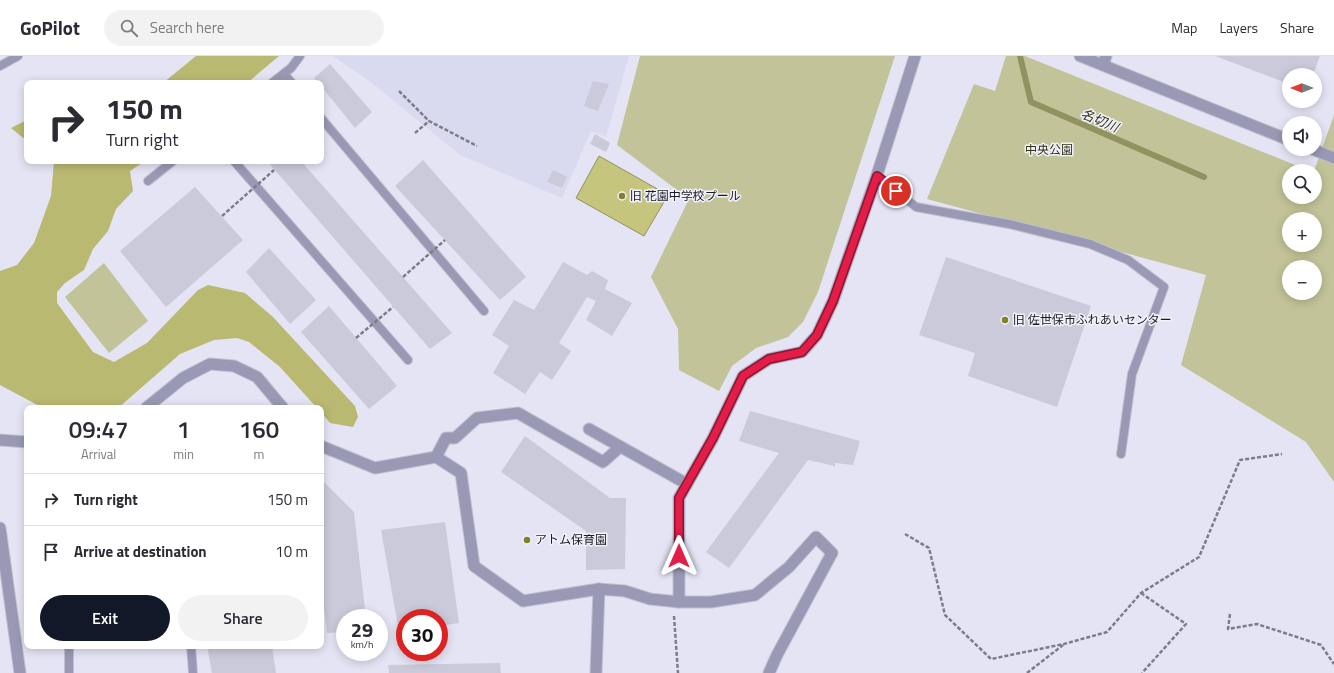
<!DOCTYPE html>
<html lang="en">
<head>
<meta charset="utf-8">
<style>
	body { margin:0; font-family:"Titillium Web","Noto Sans JP",sans-serif; background:#f2f2f3; color:#2b2b33; height:100vh; display:flex; flex-direction:column; font-size:15px; white-space:nowrap }
	* { box-sizing:border-box; margin:0 }
	p { font-size:13px; color:#7c7c81 }
	.icon { flex:none; width:22px; height:22px; fill:none; stroke:currentColor; stroke-width:2; stroke-linecap:round; stroke-linejoin:round }
	.map { position:relative; flex:1; overflow:hidden }
	.details { position:absolute; left:24px; top:349px; width:300px; height:244px; display:flex; flex-direction:column; background:#fff; border-radius:8px; box-shadow:0 2px 10px #0003 }
	.details>* { flex:none }
	.top-card { position:absolute; left:24px; top:24px; width:300px; height:84px; border-radius:8px; box-shadow:0 2px 10px #0003; background:#fff; color:#2b2b33; overflow:hidden }
	.needle { width:26px; rotate:270deg }
	.controls { position:absolute; left:1282px; top:12px; display:grid; gap:8px }
	.controls a { display:grid; place-items:center; width:40px; height:40px; border-radius:50%; background:#fff; box-shadow:0 2px 10px #0003; font-size:20px }
	.speed { position:absolute; left:336px; top:553px; display:flex; gap:8px; font-size:20px; font-weight:700; text-align:center }
	.speed>* { display:grid; place-content:center; width:52px; height:52px; border-radius:50%; background:#fff; box-shadow:0 2px 10px #0003; line-height:1 }
	.speed small { font-size:10px; font-weight:400 }
	.speed .limit { border:6px solid #d22; background:#fff; color:#111 }
	.pin { position:absolute; display:grid; place-items:center; width:34px; height:34px; color:#fff; margin:-17px; border:2px solid #fff; border-radius:50%; box-shadow:0 1px 4px #0007 }
	.me { position:absolute; width:44px; margin:-22px; rotate:0deg; stroke-linejoin:round; filter:drop-shadow(0 0 3px #0008) }
	.turn { display:flex; align-items:center; gap:14px; height:84px; padding:0 16px; font-size:18px }
	.turn .icon { width:52px; height:52px; stroke-width:2.5 }
	.turn b { display:block; font-size:28px; line-height:34px }
	.eta { display:flex; justify-content:space-evenly; align-items:center; height:68px; text-align:center }
	.eta b { font-size:24px; font-weight:600; line-height:28px }
	.action { display:flex; gap:8px; margin-top:auto; padding:8px 16px }
	.action a { flex:1; height:46px; border-radius:24px; background:#111827; color:#fff; font-size:16px; font-weight:600; line-height:46px; text-align:center }
	.action a+a { background:#f2f2f3; color:#2b2b33 }
	ul { padding:0; list-style:none }
	li { display:flex; align-items:center; gap:12px; height:52px; padding:0 16px; border-top:1px solid #e1e1e2 }
	li div { flex:1 }
	li b { display:block; font-size:15px }
	li em { font-style:normal }
	header { display:flex; align-items:center; gap:24px; box-sizing:border-box; height:56px; padding:0 20px; background:#fff; border-bottom:1px solid #e1e1e2 }
	header strong { font-size:19px }
	nav { display:flex; gap:22px; margin-inline-start:auto; font-size:14px }
	.search { width:280px; height:36px; background:#f2f2f3; display:flex; align-items:center; gap:10px; box-sizing:border-box; padding:0 14px; border-radius:22px; color:#7c7c81; font-size:15px }
	.map>svg:first-child { display:block }
</style>
</head>
<body>
<header>
<strong>GoPilot</strong>
<div class="search"><svg class="icon" aria-label="search" viewBox="0 0 24 24"><circle cx="10" cy="10" r="6"/><path d="M15 15l6 6"/></svg>Search here</div>
<nav><a>Map</a><a>Layers</a><a>Share</a></nav>
</header>
<div class="map">
<svg width="1334" height="617" viewBox="0 0 1334 617">
	<rect width="100%" height="100%" fill="#e4e4f4"/>
	<polygon fill="#d9d9f0" points="333,0 629,0 606,81 591,75 562,142 460,99 372,27"/>
	<g fill="#c2c398" fill-rule="evenodd">
		<polygon points="640,0 895,0 818,236 803,266 788,281 756,292 732,310 719,335 679,314 678,273 651,221 689,143 617,89"/>
		<path d="M1006,0h19l285,115h-21v26h26l-1,-26 20,-56v367l-28,-40 -125,-77 25,-90 -279,-76 47,-115 21,7zM1289,163h26v26h-26zM1289,211h26v26h-26z"/>
		<polygon points="104,207 148,265 109,297 65,241"/>
	</g>
	<g fill="#b9b972">
		<polygon points="196,0 279,0 247,27 163,27"/>
		<polygon points="27,64 27,85 11,72"/>
		<polygon points="54,105 145,105 130,115 133,135 116,153 108,175 93,193 84,214 65,227 57,236 57,247 93,296 114,306 147,287 198,234 208,229 245,237 273,261 355,350 358,361 353,371 330,367 321,356 321,352 317,352 280,311 249,286 237,282 214,284 180,298 118,352 43,352 0,329 0,215 17,209 34,187 51,140"/>
	</g>
	<polygon fill="#c5c57d" stroke="#929261" points="599,100 668,139 644,180 576,142"/>
	<g fill="none" stroke-linecap="round" stroke-linejoin="round">
		<polyline stroke="#929261" stroke-width="6" points="1020,0 1031,46 1204,121"/>
	</g>
	<g fill="#cbcada">
		<polygon points="1215,0 1320,0 1313,19 1289,19 1289,28"/>
		<polygon points="330,8 372,56 355,72 321,30 321,27 318,27 314,22"/>
		<polygon points="593,25 609,28 598,55 584,50"/>
		<polygon points="595,78 610,87 606,96 590,88"/>
		<polygon points="423,104 526,221 500,244 395,130"/>
		<polygon points="267,105 301,105 452,277 430,293"/>
		<polygon points="553,114 567,121 562,132 547,126"/>
		<polygon points="195,131 243,184 166,251 120,195"/>
		<polygon points="269,192 316,244 290,268 246,216"/>
		<polygon points="946,201 1091,250 1057,351 968,320 975,297 919,279"/>
		<polygon points="563,206 587,219 592,215 608,224 605,233 632,247 612,280 586,264 596,245 587,241 559,287 571,295 552,324 540,316 525,338 493,317 509,290 492,279 514,244 534,254"/>
		<polygon points="329,250 397,330 369,353 301,276"/>
		<polygon points="750,355 860,385 853,409 835,407 835,410 808,404 729,512 706,496 779,397 739,385"/>
		<polygon points="525,380 610,442 626,442 625,513 586,514 586,475 501,416"/>
		<polygon points="321,423 354,456 366,562 345,562 345,576 327,577 321,528"/>
		<polygon points="445,466 459,567 439,570 439,562 405,562 405,575 399,576 381,474"/>
		<polygon points="207,590 272,590 276,617 212,617"/>
		<polygon points="500,607 501,617 389,617 388,609"/>
	</g>
	<g fill="none" stroke-linecap="round" stroke-linejoin="round">
		<g stroke="#c0c0ce" stroke-width="10">
			<g id="service">
				<polyline points="0,10 18,0"/>
				<polyline points="284,18 292,27"/>
				<polyline points="272,27 291,12 300,0"/>
				<polyline points="321,62 484,255"/>
				<polyline points="234,105 408,304"/>
				<polyline points="877,119 916,151 1009,168 1090,188 1128,204 1164,231 1132,318 1121,398"/>
				<polyline points="148,125 173,105"/>
				<polyline points="191,590 193,617"/>
				<polyline points="69,617 69,590"/>
			</g>
		</g>
		<g stroke="#c0c0ce" stroke-width="13">
			<g id="minor">
				<polyline points="1103,9 1106,0"/>
				<polyline points="146,352 183,322 210,308 234,310 257,321 283,352"/>
				<polyline points="589,373 687,428"/>
				<polyline points="0,384 27,386"/>
				<polyline points="321,390 375,412 436,401 461,417 474,510 523,545 599,533 625,535 650,543 679,546"/>
				<polyline points="436,401 446,382 455,382 477,362 518,357 603,406 620,391"/>
				<polyline points="0,472 20,617"/>
				<polyline points="596,617 599,533"/>
				<polyline points="769,617 777,599 832,497 816,481 789,511 755,539 711,546 679,546 679,442 713,382 743,320 769,303 802,296 817,279 833,245 877,119 915,0"/>
			</g>
		</g>
		<g stroke="#c0c0ce" stroke-width="13">
			<g id="tertiary">
				<polyline points="1080,0 1289,84"/>
				<polyline points="1312,93 1334,102"/>
			</g>
		</g>
		<g stroke="#7d7d88" stroke-width="2.5" stroke-dasharray="4 2" stroke-linecap="butt">
			<polyline points="399,35 429,65 477,90"/>
			<polyline points="415,77 429,65"/>
			<polyline points="905,478 929,492 945,559 991,603 1064,588 1107,576 1141,537 1199,501 1240,404 1282,398"/>
			<polyline points="1141,537 1186,568 1142,617"/>
			<polyline points="1230,558 1228,573 1257,568 1321,589 1334,608"/>
			<polyline points="674,560 678,617"/>
			<polyline points="1027,617 1063,589"/>
		</g>
		<use href="#service" stroke="#9a99b5" stroke-width="8"/>
		<use href="#minor" stroke="#9a99b5" stroke-width="11"/>
		<use href="#tertiary" stroke="#9a99b5" stroke-width="11"/>
		<g stroke="#7d7d88" stroke-width="2.5" stroke-dasharray="4 2" stroke-linecap="butt">
			<polyline points="222,160 274,114"/>
			<polyline points="403,221 445,184"/>
			<polyline points="356,282 393,251"/>
		</g>
	</g>
	<g fill="none" stroke-linecap="round" stroke-linejoin="round">
		<g stroke="#92132f" stroke-width="10">
			<polyline id="route" points="679,500 679,442 713,382 743,320 769,303 802,296 817,279 833,245 877,120 896,135"/>
		</g>
		<use href="#route" stroke="#e11d48" stroke-width="7"/>
	</g>
	<g fill="#82812a" stroke="#f2f1fe" stroke-width="1.5">
		<circle cx="622" cy="140" r="4"/>
		<circle cx="1005" cy="264" r="4"/>
		<circle cx="527" cy="484" r="4"/>
	</g>
	<g text-anchor="middle" stroke-width="3" stroke-linejoin="round" paint-order="stroke">
		<g font-size="12" fill="#333213" stroke="#f2f1fe">
			<text x="1049" y="98">中央公園</text>
		</g>
		<g font-size="12" fill="#1b1b20" stroke="#f2f1fe" text-anchor="start">
			<text x="630" y="144">旧 花園中学校プール</text>
			<text x="1013" y="268">旧 佐世保市ふれあいセンター</text>
			<text x="535" y="488">アトム保育園</text>
		</g>
		<g font-size="13" font-style="italic" fill="#303010" stroke="#f2f1fe">
			<text transform="translate(1100 64) rotate(23)" y="5">名切川</text>
		</g>
	</g>
</svg>
<div class="controls">
<a><svg class="needle" viewBox="-14 -14 28 28"><path d="M0-13l5 13h-10z" fill="#e53935"/><path d="M0 13l5-13h-10z" fill="#7c7c81"/></svg></a>
<a><svg class="icon" aria-label="sound" viewBox="0 0 24 24"><path d="M4 9h4l5-4v14l-5-4H4zM17 9q2 3 0 6"/></svg></a>
<a><svg class="icon" aria-label="search" viewBox="0 0 24 24"><circle cx="10" cy="10" r="6"/><path d="M15 15l6 6"/></svg></a>
<a>+</a>
<a>−</a>
</div>
<div class="speed"><div>29<small>km/h</small></div><div class="limit">30</div></div>
<div class="pin" style="left:896px;top:135px;background:#d93025"><svg class="icon" aria-label="arrive" viewBox="0 0 24 24"><path d="M6 21V4h12l-3 4 3 4H6"/></svg></div>
<svg class="me" style="left:679px;top:500px" viewBox="-20 -20 40 40"><path d="M0-17L14 15 0 8-14 15z" fill="#e11d48" stroke="#fff" stroke-width="4"/></svg>
<div class="top-card">
<div class="turn"><svg class="icon" aria-label="right" viewBox="0 0 24 24"><path d="M7 20v-9h11M14 6l5 5-5 5"/></svg><div><b>150 m</b>Turn right</div></div>
</div>
<section class="details">
<div class="eta">
<div><b>09:47</b><p>Arrival</p></div>
<div><b>1</b><p>min</p></div>
<div><b>160</b><p>m</p></div>
</div>
<ul>
<li><svg class="icon" aria-label="right" viewBox="0 0 24 24"><path d="M7 20v-9h11M14 6l5 5-5 5"/></svg><div><b>Turn right</b></div><em>150 m</em></li>
<li><svg class="icon" aria-label="arrive" viewBox="0 0 24 24"><path d="M6 21V4h12l-3 4 3 4H6"/></svg><div><b>Arrive at destination</b></div><em>10 m</em></li>
</ul>
<div class="action"><a>Exit</a><a>Share</a></div>
</section>
</div>
</body>
</html>
